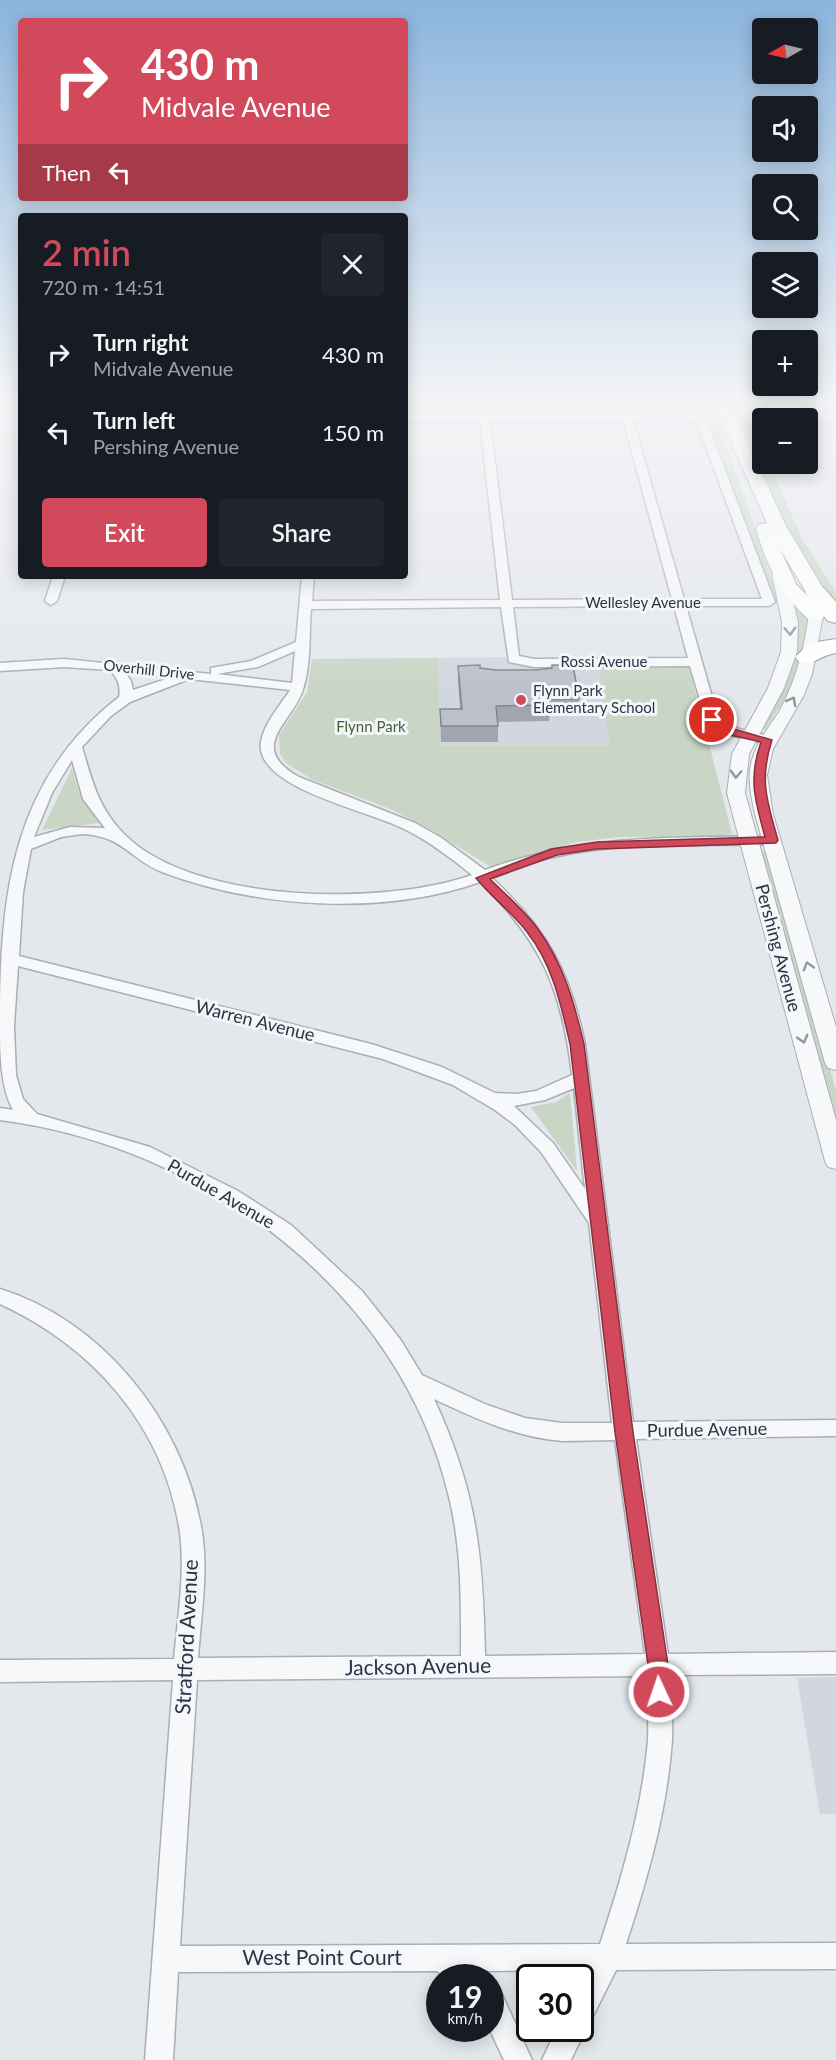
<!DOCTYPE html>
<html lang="en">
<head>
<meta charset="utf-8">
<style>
	body { margin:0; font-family:Lato,sans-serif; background:#20242c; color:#f1f3f6; height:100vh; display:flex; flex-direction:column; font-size:22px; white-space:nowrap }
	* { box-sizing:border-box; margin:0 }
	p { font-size:20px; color:#9ea1a6 }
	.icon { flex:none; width:33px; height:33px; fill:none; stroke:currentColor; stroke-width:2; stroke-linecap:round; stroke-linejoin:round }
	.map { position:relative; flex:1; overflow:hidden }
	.side { position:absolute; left:18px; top:213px; width:390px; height:366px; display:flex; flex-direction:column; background:#171b24; border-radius:6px; box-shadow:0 3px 15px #0003 }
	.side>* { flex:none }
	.hud { position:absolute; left:18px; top:18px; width:390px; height:183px; border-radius:6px; box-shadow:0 3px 15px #0003; background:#d1495b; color:#fff; overflow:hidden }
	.needle { width:39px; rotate:262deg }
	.fabs { position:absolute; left:752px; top:18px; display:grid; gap:12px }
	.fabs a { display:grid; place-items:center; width:66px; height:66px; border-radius:6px; background:#171b24; box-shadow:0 3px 15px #0003; font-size:30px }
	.speed { position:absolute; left:426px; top:1964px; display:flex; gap:12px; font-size:30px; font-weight:700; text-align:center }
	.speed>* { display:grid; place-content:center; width:78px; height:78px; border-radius:50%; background:#171b24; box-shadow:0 3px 15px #0003; line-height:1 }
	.speed small { font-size:15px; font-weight:400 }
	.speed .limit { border:3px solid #111; border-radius:9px; background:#fff; color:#111 }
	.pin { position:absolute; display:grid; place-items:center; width:51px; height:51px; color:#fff; margin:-26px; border:3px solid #fff; border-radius:50%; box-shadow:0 2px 6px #0007 }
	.me { position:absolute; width:66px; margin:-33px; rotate:357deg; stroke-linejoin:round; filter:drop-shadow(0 0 4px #0008) }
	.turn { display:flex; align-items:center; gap:21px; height:126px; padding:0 24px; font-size:27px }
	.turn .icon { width:78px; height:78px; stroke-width:2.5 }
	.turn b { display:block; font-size:42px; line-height:51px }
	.then { display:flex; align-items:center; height:57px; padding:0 24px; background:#0003; gap:12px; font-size:22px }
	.round { display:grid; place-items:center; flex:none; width:63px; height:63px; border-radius:6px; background:#20242c }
	.summary { display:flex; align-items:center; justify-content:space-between; height:102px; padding:0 24px }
	h1 { font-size:36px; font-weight:600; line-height:45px; color:#d1495b }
	.primary-button { display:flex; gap:12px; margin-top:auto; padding:12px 24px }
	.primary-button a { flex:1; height:69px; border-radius:6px; background:#d1495b; color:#fff; font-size:24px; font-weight:600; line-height:69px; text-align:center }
	.primary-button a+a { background:#20242c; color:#f1f3f6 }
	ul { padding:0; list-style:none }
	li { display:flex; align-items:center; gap:18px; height:78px; padding:0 24px }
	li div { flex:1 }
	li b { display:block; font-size:22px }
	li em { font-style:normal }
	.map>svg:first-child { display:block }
</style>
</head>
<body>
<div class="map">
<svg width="836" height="2060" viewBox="0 0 836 2060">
	<rect width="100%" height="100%" fill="#e4e7ec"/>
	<g fill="#d2d6de">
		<polygon points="504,657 510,661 597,664 610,746 439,746 438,658"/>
		<polygon points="836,1677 836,1814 820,1814 797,1678"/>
	</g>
	<g fill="#c9d6c5">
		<polygon points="699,404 711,404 716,414 780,604 777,604"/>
		<path d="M740,418h10l12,29v17h7l33,75 34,53v16c-44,-48 -70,-129 -96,-190z"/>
		<polygon points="793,606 808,617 801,659 791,689 766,728 760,732 782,688"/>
		<polygon points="438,658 440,746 610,746 597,664 689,666 732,834 712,837 619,837 577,842 491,867 428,828 388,808 313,780 286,763 280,754 279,735 307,692 312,659"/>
		<polygon points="72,768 79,793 100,823 42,830"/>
		<polygon points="759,850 767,853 836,1090 836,1133"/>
		<polygon points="570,1093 577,1171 531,1107 556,1102"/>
	</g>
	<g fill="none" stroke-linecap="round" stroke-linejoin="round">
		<g stroke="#a9aeb7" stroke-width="3">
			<g id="minor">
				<path d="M478,404h10l1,12 132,-1 -3,-11h10l3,11 63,-1 -4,-10h10l75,198 -6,4h-83l32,112 17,10 37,9 2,3 -7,4 -42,-10 -18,-11 -17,-57 -156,1 -25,-5 -8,-55 -190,2c-2,24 0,53 -7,77 -9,36 -60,60 -5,91l116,46 25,14 45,33c97,-36 185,-32 287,-34l7,4 -7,4c-73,2 -152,-3 -223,14 -20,5 -38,13 -57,20 55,51 78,93 93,166l48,378 203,-2v16l-200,3 32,215 168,-2v22l-166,1c1,22 3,44 2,65 -5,71 -24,137 -46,204l210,-1v26l-220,1 -26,52 -6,2 2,4 -15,32h-29l15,-32h23v-45l7,-13 -109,1 2,6h-35l-8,-6 -259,1 -5,88h-28l28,-380 -173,2v-22l174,-1c4,-43 12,-90 5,-133 -17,-101 -87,-180 -179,-222v-15c103,32 182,132 201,237 8,42 0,89 -3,132l263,-2c0,-53 1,-106 -12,-159 -48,-206 -245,-351 -449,-377v-12l13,2c-13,-23 -13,-60 -13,-88 0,-128 12,-242 119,-325 2,-11 -1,-18 -9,-27l-46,-3 -64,4v-8l64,-4 147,15v-6l40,-7 45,-19 6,-66h12l-2,25 188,-1 -20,-179 -75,1v-6h74zM623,420l49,179 -160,1 -22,-179zM633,420h63l66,179h-78zM674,606l14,52 -154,1 -15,-3 -6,-49zM295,651l-3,32 -75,-9 41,-7zM125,672l47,5 -39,13 -2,-9zM189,679l101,11c-10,16 -32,40 -29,60 7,41 109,61 143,79 25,12 47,29 68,46 -88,31 -275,29 -346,-39 -27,-26 -34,-55 -44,-89l29,-31 19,-14zM72,760l11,39 22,29 -35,-1 -36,10 18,-44zM82,834c42,2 47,25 80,38 95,36 221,44 318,10 62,60 82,108 92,193l-36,16 -19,3 -22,-1 -53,-26 -71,-23 -352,-88 4,-64 8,-43 30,-12zM18,966l365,93 70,26 42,25 20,15 26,27 48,71 23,200h-50l-37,-5 -38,-13 -65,-30 -22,-36 -38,-48 -71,-66 -53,-34 -88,-44 -113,-33 -14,-15 -7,-24 -2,-49zM574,1088l11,101 -32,-46 -39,-37 31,-6zM434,1399c40,19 84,39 129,42 17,0 35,-1 52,-1l30,214 -160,2c-2,-102 -8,-164 -51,-257zM646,1676c1,21 3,43 2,64 -6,70 -26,137 -48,204l-420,2 17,-266z"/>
				<polygon points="751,414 836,414 836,420 748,419 748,415"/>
				<polygon points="53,576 65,576 57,601 51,605 45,601"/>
				<polygon points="490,1987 500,1990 532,2060 504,2060 489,2028"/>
			</g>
		</g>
		<g stroke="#a9aeb7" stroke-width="2">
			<g id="tertiary">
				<polygon points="779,570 786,574 798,622 797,652 784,688 749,754 745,793 836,1120 836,1169 828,1167 825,1161 727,793 732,754 768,688 781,652 782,622 772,574"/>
				<path d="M816,589l7,4 2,12 -13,69 -8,21 -31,54 -6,26 6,39 63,213v43l-8,-2 -3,-5 -70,-249c-4,-18 -8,-36 -3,-54 5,-18 17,-33 27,-48 18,-32 32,-83 30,-119z"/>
			</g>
		</g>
		<g stroke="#a3abb8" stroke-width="2">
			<path id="primary" d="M714,404h16l55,120 41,69 -3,4h-14l-29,-48 16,35 29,31 -3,4h-14c-28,-26 -42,-54 -52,-91l3,-4 8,-1z"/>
		</g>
		<g stroke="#8b94a3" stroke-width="2">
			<g id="motorway">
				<polygon points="816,586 824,588 836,602 836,623 828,621 805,593 808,588"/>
				<path d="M836,639v14c-15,2 -22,13 -37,9l-4,-5 15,-14z"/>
			</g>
		</g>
		<use href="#minor" fill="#f7f8fa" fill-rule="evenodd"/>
		<use href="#tertiary" fill="#f7f8fa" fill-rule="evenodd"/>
		<use href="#primary" fill="#fff" fill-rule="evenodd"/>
		<use href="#motorway" fill="#fff" fill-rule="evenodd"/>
	</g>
	<polygon fill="#a1a5ae" points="552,665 579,699 578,715 550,715 549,721 498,722 498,742 441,742 440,709 460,709 458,681 458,666 496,670 535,670 551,668"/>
	<polygon fill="#bbc0ca" stroke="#83868d" stroke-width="1.5" points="480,665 480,668 496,670 535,670 552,668 552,665 573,665 579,699 549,699 550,705 496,706 498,726 441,726 440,709 462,709 458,666"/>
	<defs><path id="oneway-chevron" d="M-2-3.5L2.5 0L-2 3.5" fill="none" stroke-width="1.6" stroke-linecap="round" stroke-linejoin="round" transform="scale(1.5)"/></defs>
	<g stroke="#9196a0">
		<use href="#oneway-chevron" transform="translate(790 631) rotate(88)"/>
		<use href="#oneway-chevron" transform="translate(792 701) rotate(-61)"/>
		<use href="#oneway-chevron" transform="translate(736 774) rotate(93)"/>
		<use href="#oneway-chevron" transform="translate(808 966) rotate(-106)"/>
		<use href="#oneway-chevron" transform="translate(803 1039) rotate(75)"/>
	</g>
	<linearGradient id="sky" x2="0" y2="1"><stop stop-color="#8bb4dd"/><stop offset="0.58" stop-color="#f3f4f6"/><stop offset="1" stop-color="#f3f4f6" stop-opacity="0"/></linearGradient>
	<rect width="836" height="692" fill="url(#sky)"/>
	<path fill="#d1495b" stroke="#882f3b" stroke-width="1.5" d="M709,717h7l18,12 38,11c-13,40 -5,61 6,100l-2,3 -179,6 -40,6 -67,24c16,16 35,32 48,50 26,36 36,73 46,115l49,388 35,233 1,27 -3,6 -7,3 -7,-3 -3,-6 -1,-27 -33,-233 -45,-388c-9,-39 -17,-79 -43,-112 -15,-20 -36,-35 -51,-54l75,-29 46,-7 168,-5c-10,-37 -17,-58 -4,-95l-35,-8 -17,-12z"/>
	<circle fill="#d1495b" stroke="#f4f6f9" stroke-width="2" cx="521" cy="700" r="6"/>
	<g text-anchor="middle" stroke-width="6" stroke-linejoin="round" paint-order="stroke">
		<g font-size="15" fill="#2b3445" stroke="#f4f6f9">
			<text x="643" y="608">Wellesley Avenue</text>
			<text x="604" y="667">Rossi Avenue</text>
			<text transform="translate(149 670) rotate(6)" y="5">Overhill Drive</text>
		</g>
		<g font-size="15" fill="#2b3445" stroke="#f4f6f9" text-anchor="start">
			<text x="533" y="696">Flynn Park<tspan x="533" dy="17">Elementary School</tspan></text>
		</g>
		<g font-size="15" fill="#3f6138" stroke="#f4f6f9">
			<text x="371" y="732">Flynn Park</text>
		</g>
		<g font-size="18" fill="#2b3445" stroke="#f4f6f9">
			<text transform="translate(778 948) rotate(75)" y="6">Pershing Avenue</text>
			<text transform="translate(255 1021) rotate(14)" y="6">Warren Avenue</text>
			<text transform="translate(221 1194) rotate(30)" y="6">Purdue Avenue</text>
			<text transform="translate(707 1430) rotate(-1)" y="6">Purdue Avenue</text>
		</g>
		<g font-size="21" fill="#2b3445" stroke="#f4f6f9">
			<text transform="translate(187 1637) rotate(-87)" y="7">Stratford Avenue</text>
			<text transform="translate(418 1667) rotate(-1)" y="7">Jackson Avenue</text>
			<text x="322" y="1965">West Point Court</text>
		</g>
	</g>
</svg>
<div class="fabs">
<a><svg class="needle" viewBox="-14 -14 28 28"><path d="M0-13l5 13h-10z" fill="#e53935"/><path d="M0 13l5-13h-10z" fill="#9ea1a6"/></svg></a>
<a><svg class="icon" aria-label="sound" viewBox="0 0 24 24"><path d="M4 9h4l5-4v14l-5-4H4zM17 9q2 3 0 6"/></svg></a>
<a><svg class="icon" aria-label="search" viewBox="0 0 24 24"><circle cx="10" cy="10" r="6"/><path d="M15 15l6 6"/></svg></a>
<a><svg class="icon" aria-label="layers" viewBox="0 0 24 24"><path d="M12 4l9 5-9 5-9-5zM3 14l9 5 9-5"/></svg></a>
<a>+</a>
<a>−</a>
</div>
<div class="speed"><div>19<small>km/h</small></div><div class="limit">30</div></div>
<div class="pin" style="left:712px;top:720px;background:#d93025"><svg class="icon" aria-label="arrive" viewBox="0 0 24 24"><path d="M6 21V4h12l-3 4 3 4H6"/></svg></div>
<svg class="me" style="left:659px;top:1692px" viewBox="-20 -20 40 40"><circle r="17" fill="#d1495b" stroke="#fff" stroke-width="3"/><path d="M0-11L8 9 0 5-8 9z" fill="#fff"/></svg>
<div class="hud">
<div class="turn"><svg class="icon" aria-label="right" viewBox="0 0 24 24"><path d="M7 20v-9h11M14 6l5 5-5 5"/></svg><div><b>430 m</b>Midvale Avenue</div></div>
<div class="then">Then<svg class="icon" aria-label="left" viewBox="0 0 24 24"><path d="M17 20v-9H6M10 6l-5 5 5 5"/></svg></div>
</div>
<section class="side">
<div class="summary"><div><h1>2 min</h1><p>720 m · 14:51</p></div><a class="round"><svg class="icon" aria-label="close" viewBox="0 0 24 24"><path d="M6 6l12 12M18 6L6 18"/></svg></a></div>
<ul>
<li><svg class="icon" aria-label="right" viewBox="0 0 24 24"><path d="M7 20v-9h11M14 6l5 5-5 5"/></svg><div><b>Turn right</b><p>Midvale Avenue</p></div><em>430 m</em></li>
<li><svg class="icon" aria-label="left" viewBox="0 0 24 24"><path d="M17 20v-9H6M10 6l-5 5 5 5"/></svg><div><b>Turn left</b><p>Pershing Avenue</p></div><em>150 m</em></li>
</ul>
<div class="primary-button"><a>Exit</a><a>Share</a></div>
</section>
</div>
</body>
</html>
